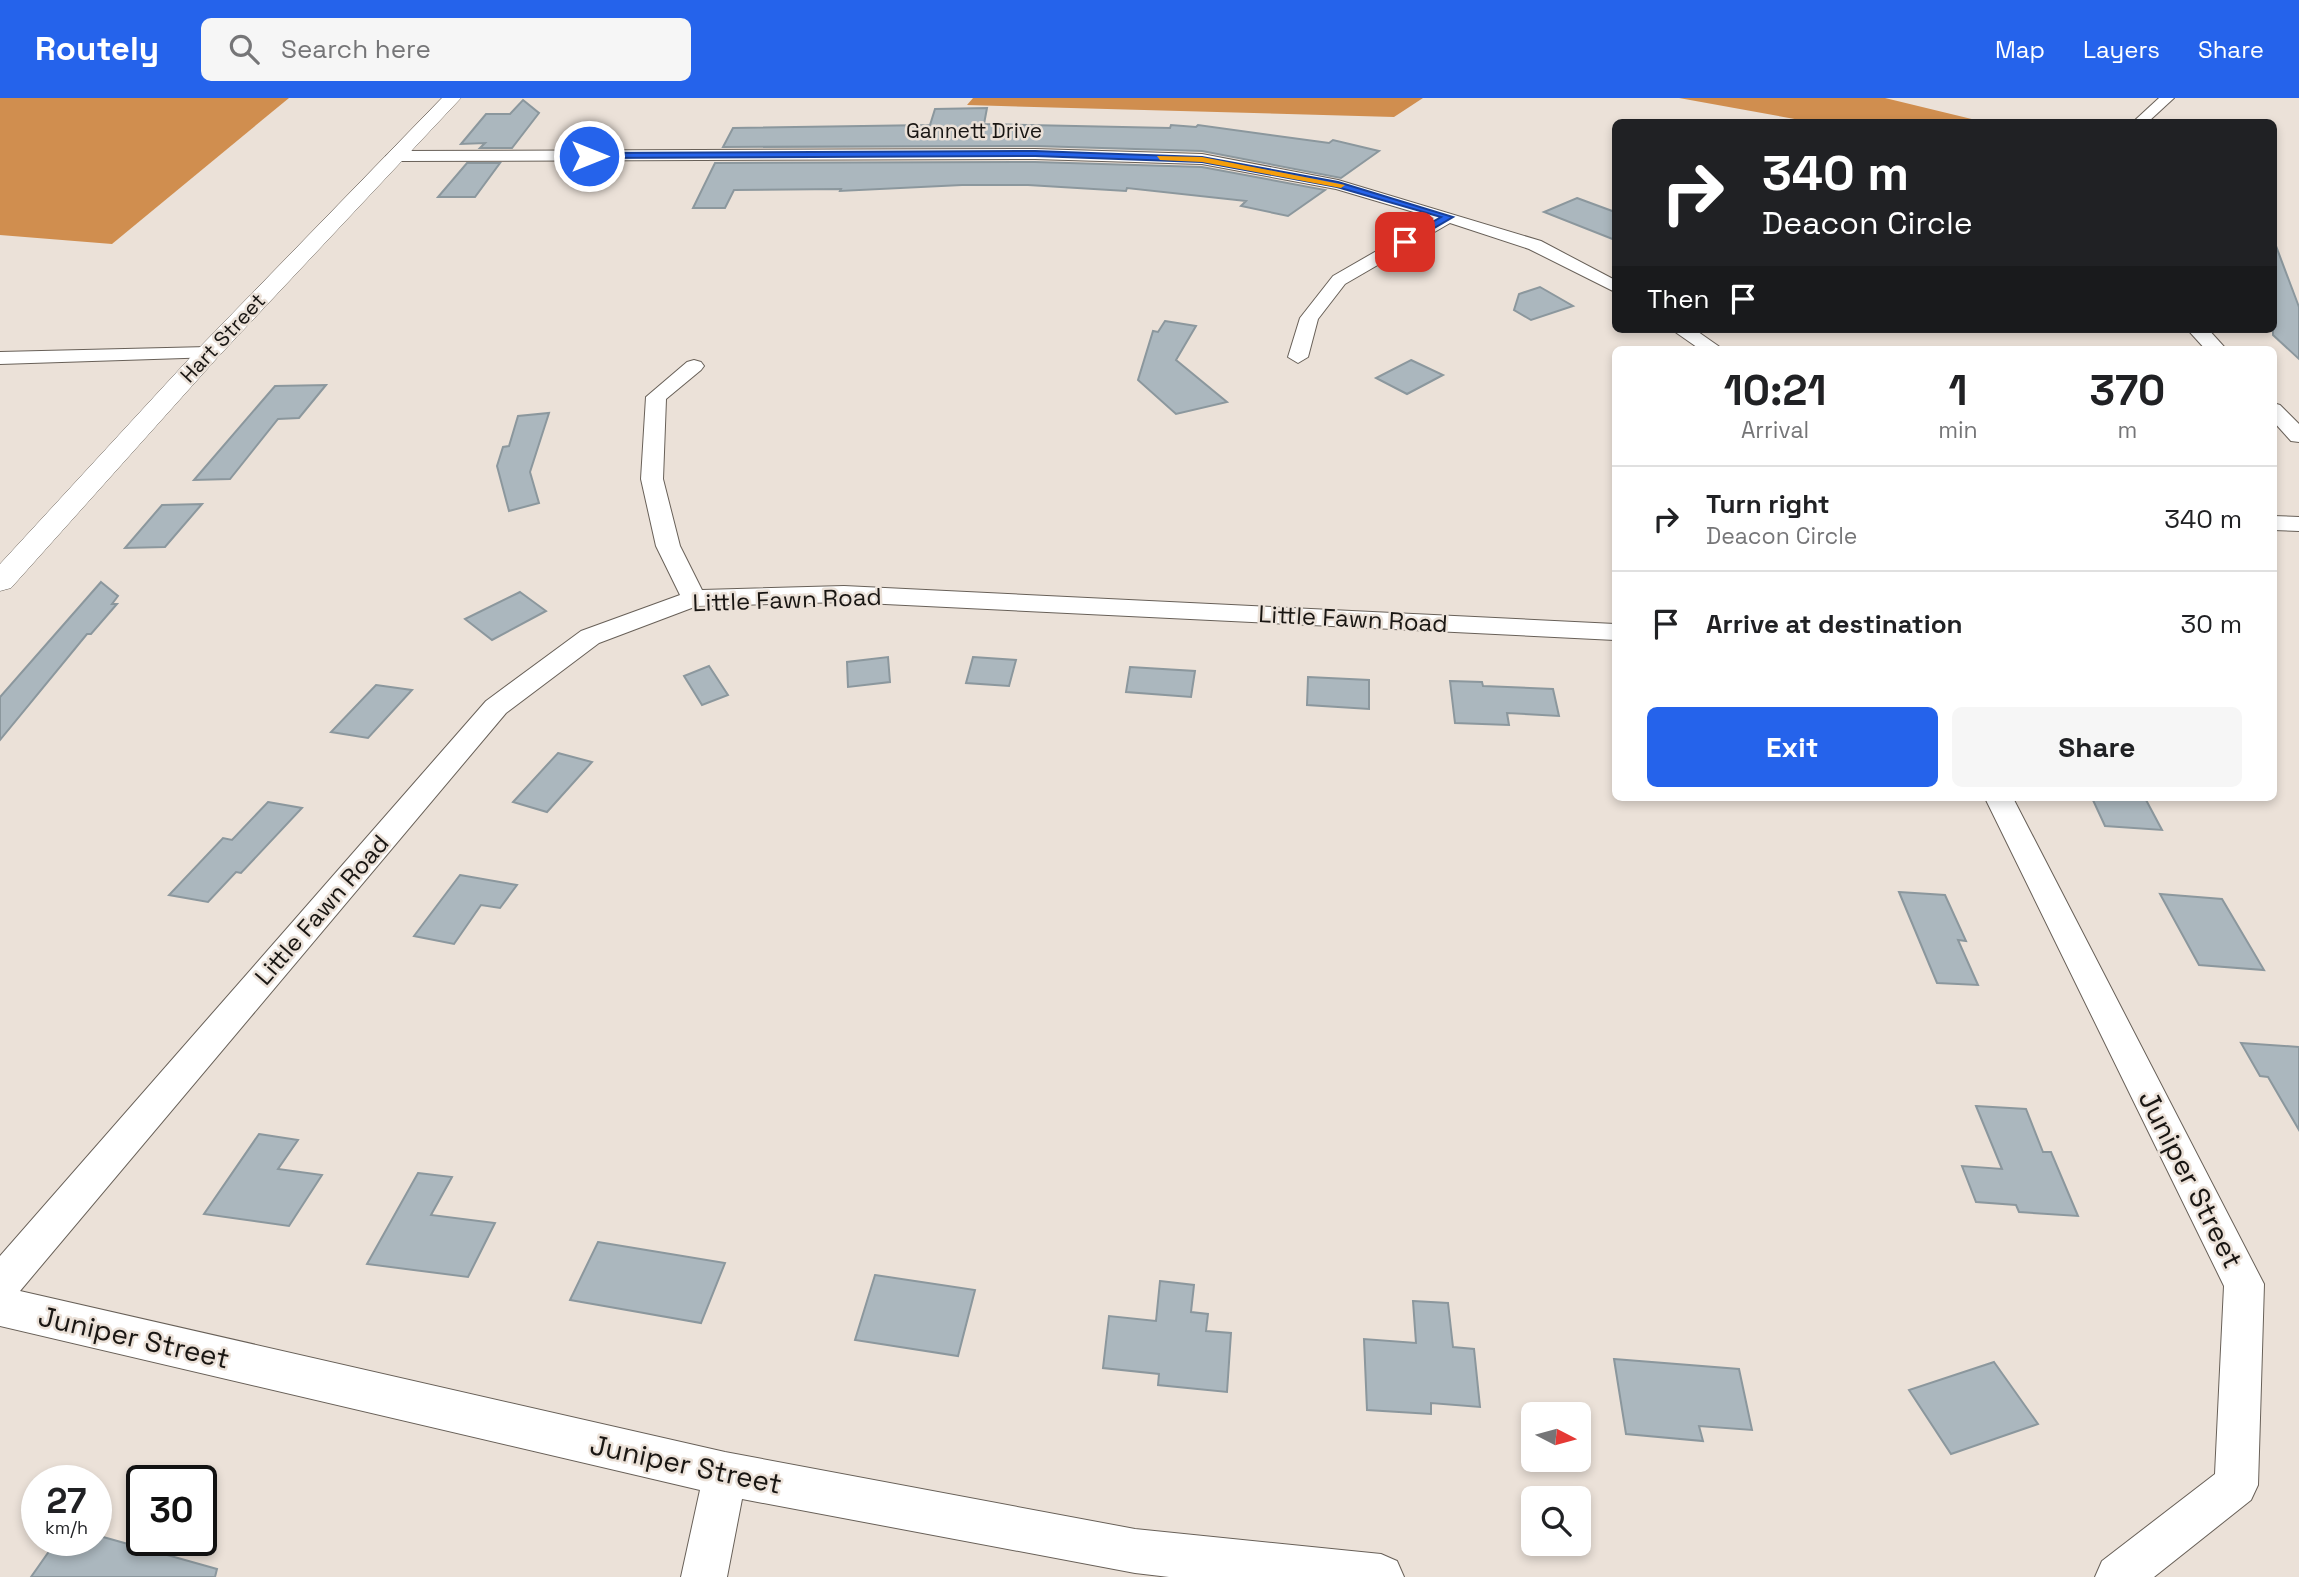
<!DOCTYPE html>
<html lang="en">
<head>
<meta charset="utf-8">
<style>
	body { margin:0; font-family:"Space Grotesk",sans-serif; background:#f6f6f6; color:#202124; height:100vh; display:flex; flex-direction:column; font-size:26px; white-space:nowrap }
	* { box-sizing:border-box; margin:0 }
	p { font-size:23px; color:#757577 }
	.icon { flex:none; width:38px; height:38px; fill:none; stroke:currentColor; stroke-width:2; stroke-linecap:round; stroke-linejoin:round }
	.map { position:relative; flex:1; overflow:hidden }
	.drawer { position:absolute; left:1612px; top:248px; width:665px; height:455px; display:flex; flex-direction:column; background:#fff; border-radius:10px; box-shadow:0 4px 10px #0003 }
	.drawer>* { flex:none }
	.hud { position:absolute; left:1612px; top:21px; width:665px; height:214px; border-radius:10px; box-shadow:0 4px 10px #0003; background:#202124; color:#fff; overflow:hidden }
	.needle { width:46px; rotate:96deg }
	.fabs { position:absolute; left:1521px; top:1304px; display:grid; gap:14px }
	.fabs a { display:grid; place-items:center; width:70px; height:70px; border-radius:10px; background:#fff; box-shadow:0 4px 10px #0003; font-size:35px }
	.speed { position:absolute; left:21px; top:1367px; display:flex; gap:14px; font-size:35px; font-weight:700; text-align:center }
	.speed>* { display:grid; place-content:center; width:91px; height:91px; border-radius:50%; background:#fff; box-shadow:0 4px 10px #0003; line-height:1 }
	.speed small { font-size:18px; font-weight:400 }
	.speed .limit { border:4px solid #111; border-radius:10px; background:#fff; color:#111 }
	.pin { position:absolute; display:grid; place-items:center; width:60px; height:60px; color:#fff; margin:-30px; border-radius:14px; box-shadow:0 4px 10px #0006 }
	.me { position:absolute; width:77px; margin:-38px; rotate:90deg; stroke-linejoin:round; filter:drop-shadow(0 0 5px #0008) }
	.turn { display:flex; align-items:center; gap:24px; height:147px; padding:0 35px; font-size:32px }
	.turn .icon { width:91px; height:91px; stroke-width:2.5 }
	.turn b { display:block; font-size:49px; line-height:60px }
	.then { display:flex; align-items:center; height:66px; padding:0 35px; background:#0003; gap:14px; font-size:26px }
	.eta { display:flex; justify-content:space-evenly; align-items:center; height:119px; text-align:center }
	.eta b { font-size:42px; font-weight:800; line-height:49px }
	.primary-button { display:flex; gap:14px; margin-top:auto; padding:14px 35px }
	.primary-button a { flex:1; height:80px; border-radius:10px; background:#2563eb; color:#fff; font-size:28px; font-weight:800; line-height:80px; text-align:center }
	.primary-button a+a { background:#f6f6f6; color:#202124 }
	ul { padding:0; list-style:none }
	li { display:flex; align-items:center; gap:21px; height:105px; padding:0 35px; border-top:2px solid #e0e0e0 }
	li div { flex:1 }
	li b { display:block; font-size:26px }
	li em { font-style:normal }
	header { display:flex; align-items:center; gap:42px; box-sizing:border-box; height:98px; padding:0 35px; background:#2563eb; color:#fff }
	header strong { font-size:33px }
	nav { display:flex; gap:38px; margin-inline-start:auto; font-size:24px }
	.search { width:490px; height:63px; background:#f6f6f6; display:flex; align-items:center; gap:18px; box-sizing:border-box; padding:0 24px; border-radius:10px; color:#757577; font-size:26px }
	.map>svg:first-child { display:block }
</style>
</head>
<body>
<header>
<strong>Routely</strong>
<div class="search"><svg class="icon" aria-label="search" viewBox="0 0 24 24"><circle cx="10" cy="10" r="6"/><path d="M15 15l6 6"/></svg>Search here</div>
<nav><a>Map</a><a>Layers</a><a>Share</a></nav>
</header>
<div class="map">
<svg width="2299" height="1479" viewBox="0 0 2299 1479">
	<rect width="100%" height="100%" fill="#ebe1d8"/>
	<g fill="#d08e4f">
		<polygon points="0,0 289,0 112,146 0,137"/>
		<polygon points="973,0 1423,0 1394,19 967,7"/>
		<polygon points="1679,0 1885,0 1984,24 1811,24"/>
	</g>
	<g fill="#abb7be" stroke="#8b979d" stroke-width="2">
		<polygon points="523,2 539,15 512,50 480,50 485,45 461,46 486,16 510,16"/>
		<polygon points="987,10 984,26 1170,30 1171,27 1196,29 1198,27 1329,45 1333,42 1379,53 1341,80 1202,53 1035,48 723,49 733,30 930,27 935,11"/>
		<polygon points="1035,64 1202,69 1325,92 1288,118 1241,108 1246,103 1127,90 1126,93 1028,87 962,87 840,93 841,91 734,92 725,110 693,110 715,65"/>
		<polygon points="467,65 500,65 475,99 438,99"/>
		<polygon points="1577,100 1615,114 1615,142 1544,114"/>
		<polygon points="2273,148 2276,148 2299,209 2299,261 2273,237"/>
		<polygon points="1540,189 1573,208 1531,222 1514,212 1519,196"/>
		<polygon points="1165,223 1196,228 1176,262 1227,304 1176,316 1138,282 1153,233 1158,234"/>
		<polygon points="1411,262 1443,277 1407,296 1376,280"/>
		<polygon points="326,287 299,320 278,321 230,381 194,382 275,288"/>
		<polygon points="549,315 530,374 539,405 509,413 497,368 503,349 509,348 518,318"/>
		<polygon points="202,406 165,449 125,450 162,407"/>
		<polygon points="101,484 118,498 112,506 117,506 91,536 87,536 0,642 0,599"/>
		<polygon points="520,494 546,513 492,542 465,521"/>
		<polygon points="888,559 890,584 848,589 847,564"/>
		<polygon points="973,559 1016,562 1009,588 966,585"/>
		<polygon points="709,568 728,597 702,607 684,578"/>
		<polygon points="1130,569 1195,573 1191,599 1126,594"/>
		<polygon points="1308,579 1369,582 1369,611 1307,607"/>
		<polygon points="1450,583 1482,584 1483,588 1553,591 1559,618 1507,615 1509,627 1455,625"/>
		<polygon points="376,587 412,592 368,640 331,634"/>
		<polygon points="558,655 592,664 547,714 513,704"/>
		<polygon points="2092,700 2145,700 2162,732 2105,728"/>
		<polygon points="268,704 302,710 241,775 236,774 208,804 169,797 223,740 232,742"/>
		<polygon points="460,777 517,787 500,810 481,807 454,846 414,838"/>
		<polygon points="1899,794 1945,797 1966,843 1958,842 1978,887 1937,885"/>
		<polygon points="2160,796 2222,801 2264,872 2199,867"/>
		<polygon points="2241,945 2299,949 2299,1032 2268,979 2260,978"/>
		<polygon points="1976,1008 2026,1011 2043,1054 2051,1054 2078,1118 2019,1114 2016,1107 1976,1104 1962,1068 2002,1071"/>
		<polygon points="259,1036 298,1042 278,1071 322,1077 289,1128 204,1116"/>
		<polygon points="418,1075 452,1079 431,1117 495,1125 468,1179 367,1166"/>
		<polygon points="598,1144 725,1165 701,1225 570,1202"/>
		<polygon points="875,1177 975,1192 958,1258 855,1242"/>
		<polygon points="1160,1183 1194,1187 1191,1214 1208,1216 1206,1233 1231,1235 1227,1294 1158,1287 1159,1276 1103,1270 1109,1218 1156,1223"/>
		<polygon points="1413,1203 1448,1205 1453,1249 1474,1251 1480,1309 1431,1305 1431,1316 1367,1312 1364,1241 1416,1245"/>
		<polygon points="1614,1261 1739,1271 1752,1332 1699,1328 1703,1343 1626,1336"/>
		<polygon points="1994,1264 2038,1326 1951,1356 1909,1292"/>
		<polygon points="96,1437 217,1471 215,1479 31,1479 57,1442 96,1442"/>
	</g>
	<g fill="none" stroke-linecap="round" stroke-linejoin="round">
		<g stroke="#686058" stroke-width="2">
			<g id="minor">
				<polygon points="2159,0 2174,0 2148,24 2133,24"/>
				<polygon points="1035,51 1202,56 1338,82 1541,143 1615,182 1615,194 1529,151 1450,125 1345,186 1318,221 1308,259 1298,265 1288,259 1300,220 1333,178 1434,120 1336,91 1202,66 1035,61 394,63 386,58 394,53"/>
				<polygon points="1671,231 1694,231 1724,252 1701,252"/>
				<polygon points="2187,231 2208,231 2227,252 2206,252"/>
				<polygon points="208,249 218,255 215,259 0,266 0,254"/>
				<polygon points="694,262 701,264 704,268 701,272 666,301 663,381 680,448 702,492 844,488 1615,526 1615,542 844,504 697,508 599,545 506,615 20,1193 725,1354 1135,1431 1381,1456 1397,1463 1404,1479 1169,1479 1135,1475 742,1401 727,1479 681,1479 700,1392 0,1228 0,1158 486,603 581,533 680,497 656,448 641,381 646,299 687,264"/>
				<polygon points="2273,305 2280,307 2299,326 2299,344 2291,343 2273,323"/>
				<polygon points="2273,418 2299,419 2299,433 2273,432"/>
				<polygon points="1985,700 2013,700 2264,1186 2258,1387 2251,1402 2154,1479 2095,1479 2102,1463 2215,1376 2224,1188"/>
			</g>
		</g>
		<g stroke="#686058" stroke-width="1">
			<polygon id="tertiary" points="442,0 461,0 217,260 11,490 0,493 0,466 199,250"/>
		</g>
		<use href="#minor" fill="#fff" fill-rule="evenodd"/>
		<use href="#tertiary" fill="#fff" fill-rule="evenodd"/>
	</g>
	<polygon fill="#2563eb" stroke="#184099" stroke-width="2" points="1035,53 1202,59 1338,84 1453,119 1405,147 1400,144 1401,142 1441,119 1337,89 1202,64 1035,58 589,60 585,58 589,55"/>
	<polygon fill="#f59e0b" points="1157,58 1202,59 1345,87 1341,90 1202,64 1160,62"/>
	<g text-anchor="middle" stroke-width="5" stroke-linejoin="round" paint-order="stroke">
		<g font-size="21" fill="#191613" stroke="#ebe1d8">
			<text x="974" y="40">Gannett Drive</text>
			<text transform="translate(223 240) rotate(-47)" y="7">Hart Street</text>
		</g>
		<g font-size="24" fill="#191613" stroke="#ebe1d8">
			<text transform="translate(787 502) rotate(-2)" y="8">Little Fawn Road</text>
			<text transform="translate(1353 521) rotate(3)" y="8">Little Fawn Road</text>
			<text transform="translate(322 812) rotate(-49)" y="8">Little Fawn Road</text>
		</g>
		<g font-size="28" fill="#191613" stroke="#ebe1d8">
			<text transform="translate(2191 1081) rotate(63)" y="10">Juniper Street</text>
			<text transform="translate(134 1239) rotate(13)" y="10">Juniper Street</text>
			<text transform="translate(686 1366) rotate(12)" y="10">Juniper Street</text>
		</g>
	</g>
</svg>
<div class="fabs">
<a><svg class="needle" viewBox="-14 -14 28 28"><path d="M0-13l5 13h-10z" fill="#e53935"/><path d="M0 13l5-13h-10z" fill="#757577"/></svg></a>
<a><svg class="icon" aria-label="search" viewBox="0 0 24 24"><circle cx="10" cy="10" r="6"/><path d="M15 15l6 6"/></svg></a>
</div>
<div class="speed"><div>27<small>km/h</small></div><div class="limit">30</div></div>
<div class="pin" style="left:1405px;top:144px;background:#d93025"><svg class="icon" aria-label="arrive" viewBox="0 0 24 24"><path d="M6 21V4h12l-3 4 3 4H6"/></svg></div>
<svg class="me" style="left:589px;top:58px" viewBox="-20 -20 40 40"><circle r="17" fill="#2563eb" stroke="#fff" stroke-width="3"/><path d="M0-11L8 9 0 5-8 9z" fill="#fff"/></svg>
<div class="hud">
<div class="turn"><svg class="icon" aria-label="right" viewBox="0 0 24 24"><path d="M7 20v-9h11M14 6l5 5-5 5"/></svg><div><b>340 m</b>Deacon Circle</div></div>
<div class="then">Then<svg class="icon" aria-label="arrive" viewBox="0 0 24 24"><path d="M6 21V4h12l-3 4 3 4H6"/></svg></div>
</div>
<section class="drawer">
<div class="eta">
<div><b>10:21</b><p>Arrival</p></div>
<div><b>1</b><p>min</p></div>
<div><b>370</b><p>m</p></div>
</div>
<ul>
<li><svg class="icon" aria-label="right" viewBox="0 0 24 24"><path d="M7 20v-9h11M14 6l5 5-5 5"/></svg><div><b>Turn right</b><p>Deacon Circle</p></div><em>340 m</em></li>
<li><svg class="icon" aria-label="arrive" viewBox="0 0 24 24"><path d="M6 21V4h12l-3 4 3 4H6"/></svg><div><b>Arrive at destination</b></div><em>30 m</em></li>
</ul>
<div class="primary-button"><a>Exit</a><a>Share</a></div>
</section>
</div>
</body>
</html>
